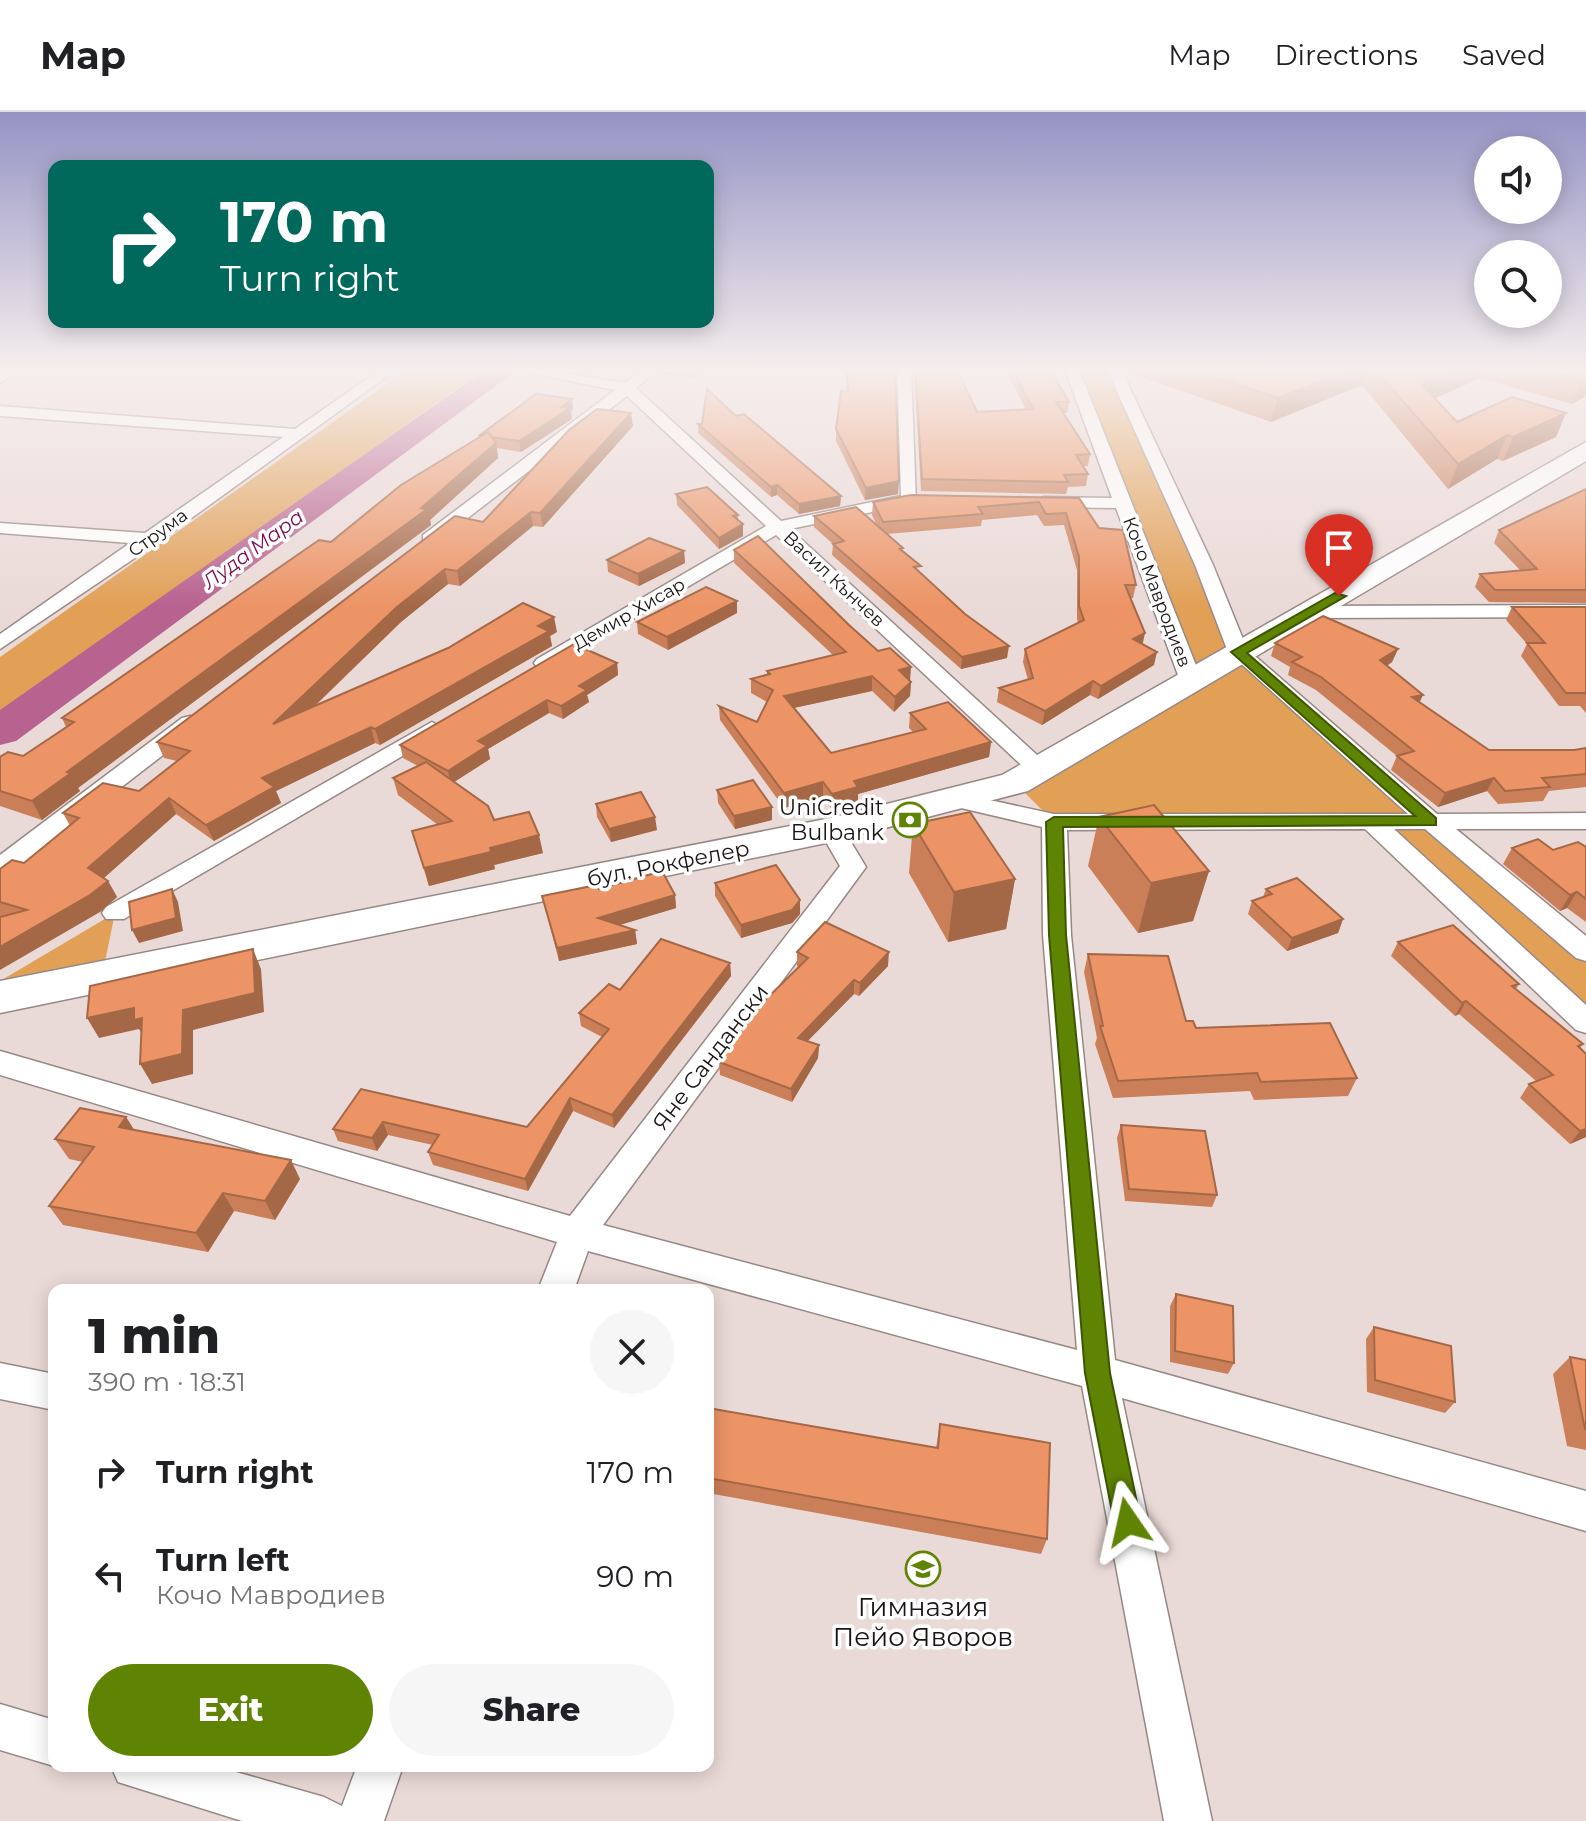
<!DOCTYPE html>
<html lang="en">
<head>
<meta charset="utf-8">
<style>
	body { margin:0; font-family:Montserrat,sans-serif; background:#f6f6f6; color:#202124; height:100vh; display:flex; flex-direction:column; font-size:30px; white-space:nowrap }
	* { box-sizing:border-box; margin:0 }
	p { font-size:26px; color:#757577 }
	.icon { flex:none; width:44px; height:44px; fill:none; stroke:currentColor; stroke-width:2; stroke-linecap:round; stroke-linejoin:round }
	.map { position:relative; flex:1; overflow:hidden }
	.details { position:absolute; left:48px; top:1172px; width:666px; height:488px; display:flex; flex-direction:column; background:#fff; border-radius:16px; box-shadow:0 4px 20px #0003 }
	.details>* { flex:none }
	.top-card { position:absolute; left:48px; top:48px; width:666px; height:168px; border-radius:16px; box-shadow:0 4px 20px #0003; background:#00695c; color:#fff; overflow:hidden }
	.fabs { position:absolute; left:1474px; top:24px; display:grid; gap:16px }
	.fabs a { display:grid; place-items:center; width:88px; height:88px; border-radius:50%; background:#fff; box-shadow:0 4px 20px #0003; font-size:40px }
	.pin { position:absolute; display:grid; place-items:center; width:68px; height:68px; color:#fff; margin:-82px -34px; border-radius:50% 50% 50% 0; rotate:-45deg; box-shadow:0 0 8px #0007 }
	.pin .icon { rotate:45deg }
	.me { position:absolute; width:88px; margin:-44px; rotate:349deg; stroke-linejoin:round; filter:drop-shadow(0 0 6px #0008) }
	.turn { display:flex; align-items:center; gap:28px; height:168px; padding:0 40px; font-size:36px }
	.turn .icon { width:104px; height:104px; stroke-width:2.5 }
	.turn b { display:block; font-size:56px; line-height:68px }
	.round { display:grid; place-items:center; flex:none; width:84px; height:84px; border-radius:42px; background:#f6f6f6 }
	.head { display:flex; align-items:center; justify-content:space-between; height:136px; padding:0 40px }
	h1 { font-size:48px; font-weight:800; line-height:60px }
	.button { display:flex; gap:16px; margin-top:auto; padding:16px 40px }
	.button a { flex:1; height:92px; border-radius:48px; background:#5f8403; color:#fff; font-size:32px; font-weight:800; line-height:92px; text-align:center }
	.button a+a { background:#f6f6f6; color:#202124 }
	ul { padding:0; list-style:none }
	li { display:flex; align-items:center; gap:24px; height:104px; padding:0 40px }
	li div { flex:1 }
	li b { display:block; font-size:30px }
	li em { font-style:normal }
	header { display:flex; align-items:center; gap:48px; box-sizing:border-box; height:112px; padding:0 40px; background:#fff; border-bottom:2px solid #e0e0e0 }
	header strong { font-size:38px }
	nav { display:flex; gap:44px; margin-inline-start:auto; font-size:28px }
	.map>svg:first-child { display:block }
</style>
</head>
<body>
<header>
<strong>Map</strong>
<nav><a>Map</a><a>Directions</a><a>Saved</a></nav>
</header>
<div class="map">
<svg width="1586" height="1709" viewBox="0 0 1586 1709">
	<rect width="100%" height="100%" fill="#eadad7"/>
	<g fill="#e1a056">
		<polygon points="411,255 480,260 0,602 0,545"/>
		<polygon points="1071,255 1113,255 1204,453 1238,540 1586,839 1586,910 1372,710 1054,710 1015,671 1192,571"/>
		<polygon points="115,801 102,864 0,885 0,869"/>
	</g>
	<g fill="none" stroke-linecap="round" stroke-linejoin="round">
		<polygon fill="#b8628f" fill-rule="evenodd" points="489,255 521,255 16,629 0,633 0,598"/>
		<g stroke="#978886" stroke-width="3">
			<g id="minor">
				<polygon points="11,255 28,255 0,271 0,261"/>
				<polygon points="384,255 400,255 157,431 0,537 0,522 130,431 0,421 0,411 145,421 283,325 0,304 0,294 295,317"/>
				<polygon points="499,255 529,255 625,271 646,255 662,255 636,276 781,409 901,384 897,255 911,255 916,391 790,417 1048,653 1052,658 1048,663 1032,663 776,423 551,555 537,555 534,551 537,547 766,414 627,284 435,431 423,431 423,423 615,278"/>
				<polygon points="1064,255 1078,255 1203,571 1200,576 1184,576 1181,571 1116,396 1044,395 1035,390 1044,385 1112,386"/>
				<polygon points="1106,255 1120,255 1213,453 1247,537 1437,702 1586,701 1586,717 1456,717 1586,824 1586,849 1576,846 1425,717 1394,717 1586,893 1586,921 1576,918 1365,717 1067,718 1071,823 1115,1248 1586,1379 1586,1419 1122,1286 1212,1709 1164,1709 1082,1274 588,1139 574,1178 538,1178 557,1130 0,963 0,939 570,1104 840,754 819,718 831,710 840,712 866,755 603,1113 1077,1238 1043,823 1042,715 944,692 941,687 953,680 1054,702 1408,702 1228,540 1195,453"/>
				<polygon points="1586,493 1586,505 1312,506 1302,500 1312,494"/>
				<polygon points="190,604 198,606 201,611 198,616 9,762 0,764 0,743 182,606"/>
				<polygon points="432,610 443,617 440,622 124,807 106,807 102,801 106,795"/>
				<polygon points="0,1251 54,1262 54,1298 0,1287"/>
				<polygon points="0,1592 54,1608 54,1654 0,1638"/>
				<polygon points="111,1654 215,1654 324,1685 342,1694 357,1654 403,1654 384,1709 242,1709 118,1670"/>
			</g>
		</g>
		<g stroke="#978886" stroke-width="3">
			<polygon id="primary" points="1586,330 1586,349 1028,679 831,730 0,901 0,869 831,706 1002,663"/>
		</g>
		<use href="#minor" fill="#fff" fill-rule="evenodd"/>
		<use href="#primary" fill="#fff" fill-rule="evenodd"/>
	</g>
	<g fill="#cb7f58">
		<polygon points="336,255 374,255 371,257"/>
		<polygon points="622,255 643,255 637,259 625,257"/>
		<polygon points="658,255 707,255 692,266 659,262"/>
		<polygon points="846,255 898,382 865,388 836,329 836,317 847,280"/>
		<polygon points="913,255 956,255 977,300 1026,298 1004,255 1049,255 1069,290 1067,301 1063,301 1090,342 1088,354 1083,354 1088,362 1086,374 1068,375 1066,382 921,379 914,255"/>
		<polygon points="1128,255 1586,255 1586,284 1572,292 1480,266 1435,286 1457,310 1556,325 1503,349 1497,347 1448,377 1362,273 1271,310 1133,262"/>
		<polygon points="573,297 571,299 572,307 521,340 497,336 498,346 430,408 431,413 78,676 80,679 42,708 0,694 0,645 23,644 66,615 62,606 331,430 481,325 480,323"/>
		<polygon points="736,304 841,384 840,394 799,402 777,383 771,385 698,321 698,312 702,312"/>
		<polygon points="633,314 543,415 533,414 460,474 448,472 401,510 314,595 557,520 550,524 552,534 380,633 375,631 276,679 281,691 214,729 176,702 104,766 108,769 117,785 100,800 3,804 0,804 0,757 24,751 70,714 63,701 139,679 177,649 164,646 157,630 483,410"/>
		<polygon points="1586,377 1586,491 1489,490 1475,475 1480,462 1520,458 1494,431 1499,418"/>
		<polygon points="676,382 738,403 738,408 743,412 743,424 719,437 677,393"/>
		<polygon points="1079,386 1136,473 1133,486 1131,486 1143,532 1154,553 1098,587 1090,583 1042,613 997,590 999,576 1028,568 1023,550 1025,537 1078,511 1077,507 1077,458 1064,413 1044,414 1037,403 982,408 981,414 887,422 920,461 1007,546 961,557 832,443 833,432 814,415 814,404 877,414 872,403 873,390"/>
		<polygon points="734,438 849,513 911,570 910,584 894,600 872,579 794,596 831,641 913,620 909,616 910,601 991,630 989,645 858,682 858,689 832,697 823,685 784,696 720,608 719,594 757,610 767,590 751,581 751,567 767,563 767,559 833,543 734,451"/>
		<polygon points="684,439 685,451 639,474 608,460 607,448"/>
		<polygon points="1512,495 1586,495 1586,601 1580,594 1559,594 1521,544 1527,532 1506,508"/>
		<polygon points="737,501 668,538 638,522 637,510"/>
		<polygon points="1275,531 1398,537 1392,550 1387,554 1420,591 1489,638 1574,638 1586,636 1586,675 1549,679 1543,689 1498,692 1487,679 1438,695 1391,658 1397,644 1316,578 1288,563 1290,555 1271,544"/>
		<polygon points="617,551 618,563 587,583 589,590 563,607 549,601 488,637 490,647 454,670 494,708 543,741 494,753 495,757 429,774 412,719 438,713 398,683 393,666 418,654 403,646 400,633"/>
		<polygon points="717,678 772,708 735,717 718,691"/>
		<polygon points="596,692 657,718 611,730 597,705"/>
		<polygon points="1099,705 1209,759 1193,809 1138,821 1088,754"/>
		<polygon points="913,712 1015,767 1006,817 948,830 909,761"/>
		<polygon points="1586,735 1586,810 1567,796 1560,799 1503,752 1512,736 1553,738"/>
		<polygon points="715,771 800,802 792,811 741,826 715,784"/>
		<polygon points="599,777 675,783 676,796 619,813 635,818 637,832 559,849 542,784"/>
		<polygon points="1266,777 1343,807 1338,821 1287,839 1248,802 1252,789 1263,785"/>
		<polygon points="1398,830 1519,872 1516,877 1583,932 1580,936 1586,942 1586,1025 1570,1032 1520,986 1529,972 1536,969 1459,902 1455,904 1391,844"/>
		<polygon points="797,840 888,854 859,884 854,882 807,929 819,933 818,946 792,990 720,963 719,950 799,855 797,854"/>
		<polygon points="1088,842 1196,916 1357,966 1348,984 1254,988 1250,979 1113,986 1095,932 1097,926 1084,860"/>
		<polygon points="730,851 731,864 614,1016 573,999 528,1079 433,1053 428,1040 433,1033 388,1023 377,1039 338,1029 333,1017 361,977 527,1015 602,925 581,914 579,901 620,878"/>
		<polygon points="126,1005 134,1018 300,1067 275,1108 234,1099 208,1140 63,1113 49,1094 83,1050 69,1047 55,1027"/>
		<polygon points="1121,1013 1217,1083 1212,1095 1125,1089 1117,1026"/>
		<polygon points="1176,1182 1234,1251 1228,1262 1170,1250 1170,1194"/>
		<polygon points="1374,1215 1455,1290 1445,1301 1367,1280 1366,1227"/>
		<polygon points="1570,1245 1586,1248 1586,1338 1567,1334 1553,1262"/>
		<polygon points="708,1296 936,1336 940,1312 1047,1427 1041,1442 708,1381"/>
	</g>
	<g fill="#a56847">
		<polygon points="693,255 707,255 692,266 691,256"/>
		<polygon points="1359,255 1368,255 1362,273 1271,310 1278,286"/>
		<polygon points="1463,255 1484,255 1480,266 1414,296 1422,273"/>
		<polygon points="1586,266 1586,284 1572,292 1582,268"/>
		<polygon points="572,287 573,297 571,299 572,307 521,340 519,329"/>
		<polygon points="631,301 633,314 543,415 540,401"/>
		<polygon points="1566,301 1556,325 1503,349 1513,325"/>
		<polygon points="1507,323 1497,347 1448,377 1458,352"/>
		<polygon points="496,331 498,346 430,408 431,413 78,676 80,679 42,708 32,689 67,660 421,396"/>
		<polygon points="899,369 898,382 865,388 866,376"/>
		<polygon points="777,373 777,383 771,385 771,375"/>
		<polygon points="841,384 840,394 799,402 799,392"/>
		<polygon points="531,400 533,414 460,474 457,459"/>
		<polygon points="743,412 743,424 719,437 719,426"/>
		<polygon points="684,439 685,451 639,474 638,462"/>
		<polygon points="445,457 448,472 401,510 279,628 273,612 397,495"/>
		<polygon points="737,489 737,501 668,538 667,525"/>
		<polygon points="554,505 557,520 550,524 552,534 380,633 375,617 538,514"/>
		<polygon points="1145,521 1142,535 1133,527"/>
		<polygon points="1009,534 1007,546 961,557 962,545"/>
		<polygon points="1398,537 1392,550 1375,561 1380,548"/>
		<polygon points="1157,540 1154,553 1098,587 1101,574"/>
		<polygon points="617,551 618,563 587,583 589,590 563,607 561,594 579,574"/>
		<polygon points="911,555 910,570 899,558"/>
		<polygon points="872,564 872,579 784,598 784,584"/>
		<polygon points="1093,569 1090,583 1042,613 1045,599"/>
		<polygon points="911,570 910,584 894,600 895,585"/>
		<polygon points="1423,583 1417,596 1412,585"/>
		<polygon points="547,588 549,601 488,637 490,647 451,672 448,659 478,629"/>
		<polygon points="371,615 375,631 276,679 281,691 214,729 206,713 262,666"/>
		<polygon points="991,630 989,645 858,682 858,689 832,697 832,682 854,669"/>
		<polygon points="1494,666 1487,679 1438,695 1445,681"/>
		<polygon points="823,670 823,685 784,696 784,681"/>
		<polygon points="169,686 176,702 97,772 88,756"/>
		<polygon points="772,695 772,708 735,717 734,704"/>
		<polygon points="655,705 657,718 611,730 609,717"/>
		<polygon points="539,723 543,741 494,753 495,757 429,774 424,756 490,736"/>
		<polygon points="1209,759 1193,809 1138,821 1151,771"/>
		<polygon points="1015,767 1006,817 948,830 954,780"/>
		<polygon points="108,769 117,785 100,800 0,858 0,835"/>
		<polygon points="172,777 178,790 183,819 139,831 132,818"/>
		<polygon points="1577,780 1567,796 1560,799 1570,783"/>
		<polygon points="675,783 676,796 600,819 598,806"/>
		<polygon points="800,788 800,802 792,811 741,826 741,813"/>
		<polygon points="1343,807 1338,821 1287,839 1292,826"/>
		<polygon points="635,818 637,832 559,849 557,836"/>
		<polygon points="253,837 261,857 264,900 193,918 193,962 152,972 140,952 183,898"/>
		<polygon points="889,840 888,854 859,884 860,871"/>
		<polygon points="730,851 731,864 614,1016 612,1003"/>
		<polygon points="854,868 854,882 798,939 798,926"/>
		<polygon points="1466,889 1459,902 1455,904 1462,891"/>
		<polygon points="134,896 142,906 145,927 139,917 99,926 87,906"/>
		<polygon points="819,933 818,946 792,990 791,977"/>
		<polygon points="570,986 573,999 528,1079 525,1067"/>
		<polygon points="126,1005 138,1024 119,1015"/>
		<polygon points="383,1010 388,1023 377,1039 372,1026"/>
		<polygon points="1586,1017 1586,1025 1570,1032 1580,1019"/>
		<polygon points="291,1048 300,1067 275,1108 265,1089"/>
		<polygon points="223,1081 234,1099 208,1140 196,1121"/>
	</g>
	<g fill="#ec9466" stroke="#a56847" stroke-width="2">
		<polygon points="846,255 895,255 899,369 866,376 836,317 841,279 848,280"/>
		<polygon points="915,255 956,255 977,300 1033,297 1011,255 1049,255 1069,290 1056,290 1090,342 1076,343 1088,362 1064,363 1068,370 922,367"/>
		<polygon points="1183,255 1359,255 1278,286"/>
		<polygon points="1373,255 1463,255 1422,273 1457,310 1512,285 1566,301 1513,325 1507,323 1458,352"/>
		<polygon points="1531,255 1586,255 1586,266 1582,268"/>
		<polygon points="707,277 736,304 744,302 841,384 799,392 777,373 771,375 698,312 702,312"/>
		<polygon points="536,282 572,287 561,295 570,296 519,329 491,325 488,320 483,323 480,323"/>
		<polygon points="597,297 631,301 540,401 531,400 457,459 445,457 397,495 273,612 448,536 523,491 554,505 538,514 549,519 375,617 371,615 262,666 274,675 206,713 169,686 88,756 108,769 90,783 0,835 0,805 27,798 0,790 0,757 12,748 24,751 79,706 63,701 103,671 139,679 190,639 157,630 455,404 483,410 569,318"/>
		<polygon points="488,320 496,331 421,396 427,397 67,660 71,661 32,689 0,679 0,645 8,640 23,644 74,610 62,606 319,428 331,430 401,373"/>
		<polygon points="707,375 738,403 733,404 743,412 719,426 676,382"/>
		<polygon points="1586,377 1586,478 1495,478 1480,462 1537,457 1499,418"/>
		<polygon points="911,383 1079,386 1099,416 1123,418 1136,473 1125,473 1145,521 1133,527 1157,540 1101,574 1093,569 1045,599 999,576 1033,566 1025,537 1084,508 1079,494 1079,445 1066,401 1046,402 1039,390 978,395 983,402 883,410 873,390"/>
		<polygon points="856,395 903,436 900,437 921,454 914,455 965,502 1009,534 962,545 833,432 844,429 814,404"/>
		<polygon points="758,424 849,513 878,539 890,536 911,555 899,558 911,570 895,585 872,564 784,584 831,641 926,617 910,601 948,590 991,630 854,669 858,675 832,682 823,670 784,681 719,594 757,610 773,578 751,567 770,562 767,559 846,540 734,438"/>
		<polygon points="649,426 684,439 638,462 607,448"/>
		<polygon points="706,475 737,489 667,525 637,510"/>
		<polygon points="1512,495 1586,495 1586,581 1566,581 1527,531 1545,531"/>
		<polygon points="1323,504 1398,537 1380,548 1423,583 1412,585 1489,638 1574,638 1586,636 1586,662 1542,666 1550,675 1505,679 1494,666 1445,681 1397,644 1414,639 1321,565 1292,550 1302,545 1275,531"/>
		<polygon points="574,532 617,551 579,574 587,578 561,594 547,588 478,629 487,634 448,659 400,633"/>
		<polygon points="426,650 488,694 494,708 529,700 539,723 490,736 491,740 424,756 412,719 452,709 393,666"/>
		<polygon points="753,668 772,695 734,704 717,678"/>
		<polygon points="641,680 655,705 609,717 596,692"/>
		<polygon points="1154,693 1209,759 1151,771 1099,705"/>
		<polygon points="970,700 1015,767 954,780 913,712"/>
		<polygon points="1538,727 1553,738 1578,730 1586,735 1586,787 1577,780 1570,783 1512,736"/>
		<polygon points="776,753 800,788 792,798 741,813 715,771"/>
		<polygon points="662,759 675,783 598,806 635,818 557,836 542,784 597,773 599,777"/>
		<polygon points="1297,766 1343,807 1292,826 1252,789 1272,782 1266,777"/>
		<polygon points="172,777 176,806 132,818 129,790"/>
		<polygon points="825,810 889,840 860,871 854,868 798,926 819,933 791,977 719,950 757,896 808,846 797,840"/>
		<polygon points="1453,813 1519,872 1512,874 1583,932 1578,934 1586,942 1586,1017 1580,1019 1529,972 1553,963 1466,889 1462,891 1398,830"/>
		<polygon points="661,827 730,851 612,1003 570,986 525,1067 428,1040 439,1023 383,1010 372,1026 333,1017 361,977 527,1015 609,917 579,901 609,872 620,878"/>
		<polygon points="253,837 255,881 183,898 182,942 140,952 142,906 134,908 134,896 87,906 90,874"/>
		<polygon points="1088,842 1168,844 1186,909 1193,909 1196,916 1330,911 1357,966 1261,970 1257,961 1118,969 1100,914 1103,914"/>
		<polygon points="80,996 126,1005 119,1015 291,1048 265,1089 223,1081 196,1121 49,1094 94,1035 55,1027"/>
		<polygon points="1121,1013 1205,1019 1217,1083 1129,1077"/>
		<polygon points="1176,1182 1233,1194 1234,1251 1175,1239"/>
		<polygon points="1374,1215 1451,1234 1455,1290 1375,1268"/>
		<polygon points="1570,1245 1586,1248 1586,1317 1585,1317"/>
		<polygon points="708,1296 938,1336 940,1312 1050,1331 1047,1427 708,1366"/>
	</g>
	<linearGradient id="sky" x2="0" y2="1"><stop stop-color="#9593c4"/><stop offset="0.52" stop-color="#f6eeed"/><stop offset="1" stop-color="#f6eeed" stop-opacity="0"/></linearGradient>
	<rect width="1586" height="494" fill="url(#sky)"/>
	<polygon fill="#5f8403" stroke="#3e5602" stroke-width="2" points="1335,481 1346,484 1247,541 1436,706 1436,713 1063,715 1066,823 1110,1261 1141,1410 1137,1420 1128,1423 1118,1420 1114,1410 1085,1261 1049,823 1046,710 1054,705 1415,704 1231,540"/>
	<defs>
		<g id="bank-ring" transform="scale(1.8)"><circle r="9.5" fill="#fff" stroke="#5f8403" stroke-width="1.5"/><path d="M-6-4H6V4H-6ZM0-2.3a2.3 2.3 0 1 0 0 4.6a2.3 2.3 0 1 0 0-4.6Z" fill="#5f8403"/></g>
		<g id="school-ring" transform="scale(1.8)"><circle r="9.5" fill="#fff" stroke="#5f8403" stroke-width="1.5"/><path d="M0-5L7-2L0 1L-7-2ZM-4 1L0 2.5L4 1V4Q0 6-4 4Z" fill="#5f8403"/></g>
	</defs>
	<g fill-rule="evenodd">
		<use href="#bank-ring" x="910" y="708"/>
		<use href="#school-ring" x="923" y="1457"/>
	</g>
	<g text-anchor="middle" stroke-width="7" stroke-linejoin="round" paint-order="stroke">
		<g font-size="18" fill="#1a1514" stroke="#fff">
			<text transform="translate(158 421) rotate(-36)" y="6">Струма</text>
			<text transform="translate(834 467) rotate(43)" y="6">Васил Кънчев</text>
			<text transform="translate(1157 480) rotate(69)" y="6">Кочо Мавродиев</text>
			<text transform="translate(629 502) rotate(-30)" y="6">Демир Хисар</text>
		</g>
		<g font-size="20" font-style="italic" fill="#7a0d52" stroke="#fff">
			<text transform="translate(253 437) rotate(-36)" y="7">Луда Мара</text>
		</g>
		<g font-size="22" fill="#1a1514" stroke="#fff" text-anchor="end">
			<text x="884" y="703">UniCredit<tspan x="884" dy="25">Bulbank</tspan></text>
		</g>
		<g font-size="22" fill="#1a1514" stroke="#fff">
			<text transform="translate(668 751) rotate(-11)" y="8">бул. Рокфелер</text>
			<text transform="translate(710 945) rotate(-53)" y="8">Яне Сандански</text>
		</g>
		<g font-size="26" fill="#1a1514" stroke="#fff">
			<text x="923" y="1504">Гимназия<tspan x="923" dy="30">Пейо Яворов</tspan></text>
		</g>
	</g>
</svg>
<div class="fabs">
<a><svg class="icon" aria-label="sound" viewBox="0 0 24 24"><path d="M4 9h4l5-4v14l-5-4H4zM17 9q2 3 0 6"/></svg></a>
<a><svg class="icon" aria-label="search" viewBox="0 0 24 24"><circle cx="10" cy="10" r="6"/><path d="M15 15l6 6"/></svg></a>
</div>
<div class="pin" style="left:1339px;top:484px;background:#d93025"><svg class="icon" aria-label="arrive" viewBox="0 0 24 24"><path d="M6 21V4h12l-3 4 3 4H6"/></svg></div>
<svg class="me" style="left:1128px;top:1410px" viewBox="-20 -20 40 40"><path d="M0-17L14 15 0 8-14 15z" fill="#5f8403" stroke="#fff" stroke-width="4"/></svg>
<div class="top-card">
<div class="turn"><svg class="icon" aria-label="right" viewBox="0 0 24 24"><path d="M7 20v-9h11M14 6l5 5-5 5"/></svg><div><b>170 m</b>Turn right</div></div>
</div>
<section class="details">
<div class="head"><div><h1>1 min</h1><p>390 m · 18:31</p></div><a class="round"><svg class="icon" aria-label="close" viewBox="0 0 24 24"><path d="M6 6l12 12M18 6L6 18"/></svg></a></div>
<ul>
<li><svg class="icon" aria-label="right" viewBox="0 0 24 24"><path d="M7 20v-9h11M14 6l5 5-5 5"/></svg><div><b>Turn right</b></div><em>170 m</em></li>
<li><svg class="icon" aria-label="left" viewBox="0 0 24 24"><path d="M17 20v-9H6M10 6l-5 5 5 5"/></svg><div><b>Turn left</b><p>Кочо Мавродиев</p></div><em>90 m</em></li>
</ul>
<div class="button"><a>Exit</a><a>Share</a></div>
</section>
</div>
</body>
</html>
